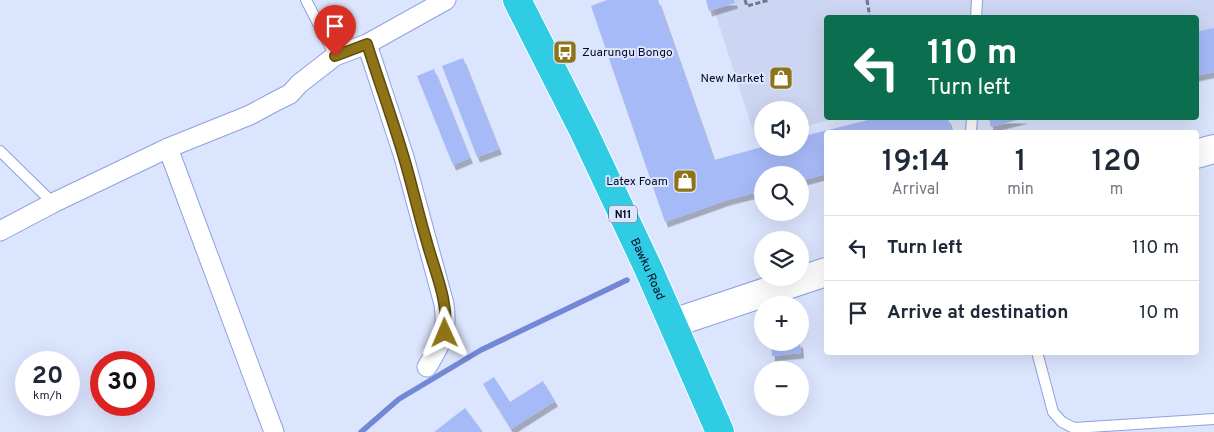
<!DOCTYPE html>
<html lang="en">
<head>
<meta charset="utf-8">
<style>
	body { margin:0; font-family:Overpass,sans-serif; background:#f6f6f7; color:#1f2937; height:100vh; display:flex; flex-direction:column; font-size:19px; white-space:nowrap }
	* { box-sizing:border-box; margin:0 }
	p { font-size:16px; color:#747a83 }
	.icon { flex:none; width:28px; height:28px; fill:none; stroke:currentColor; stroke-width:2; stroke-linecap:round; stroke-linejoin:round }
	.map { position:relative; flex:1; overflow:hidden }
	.side { position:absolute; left:824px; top:130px; width:375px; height:225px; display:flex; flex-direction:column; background:#fff; border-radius:5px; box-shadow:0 5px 20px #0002 }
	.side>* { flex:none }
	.hud { position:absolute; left:824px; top:15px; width:375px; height:105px; border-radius:5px; box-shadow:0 5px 20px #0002; background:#0b6e4f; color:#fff; overflow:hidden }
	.tools { position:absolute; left:754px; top:101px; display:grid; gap:10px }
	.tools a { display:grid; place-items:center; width:55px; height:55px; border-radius:50%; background:#fff; box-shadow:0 5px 20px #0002; font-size:25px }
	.speed { position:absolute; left:15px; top:351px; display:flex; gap:10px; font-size:25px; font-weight:700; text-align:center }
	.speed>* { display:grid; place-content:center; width:65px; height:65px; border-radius:50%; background:#fff; box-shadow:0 5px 20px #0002; line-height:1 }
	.speed small { font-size:12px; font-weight:400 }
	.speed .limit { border:8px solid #d22; background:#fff; color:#111 }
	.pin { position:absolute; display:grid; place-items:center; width:42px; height:42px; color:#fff; margin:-51px -21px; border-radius:50% 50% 50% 0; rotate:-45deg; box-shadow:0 0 5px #0007 }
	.pin .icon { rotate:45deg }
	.me { position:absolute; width:55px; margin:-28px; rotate:359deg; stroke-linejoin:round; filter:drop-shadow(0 0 4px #0008) }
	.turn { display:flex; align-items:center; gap:18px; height:105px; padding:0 20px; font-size:22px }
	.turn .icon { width:65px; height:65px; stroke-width:2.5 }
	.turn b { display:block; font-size:35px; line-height:42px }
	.eta { display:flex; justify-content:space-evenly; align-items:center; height:85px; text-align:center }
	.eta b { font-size:30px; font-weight:600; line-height:35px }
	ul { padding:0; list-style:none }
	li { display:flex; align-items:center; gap:15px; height:65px; padding:0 20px; border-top:1px solid #e0e1e3 }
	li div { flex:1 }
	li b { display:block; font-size:19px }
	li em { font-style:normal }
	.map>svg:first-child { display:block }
</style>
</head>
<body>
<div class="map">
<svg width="1214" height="432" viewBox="0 0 1214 432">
	<defs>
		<filter id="shadow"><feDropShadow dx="3" dy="5.5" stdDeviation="0" flood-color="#0004"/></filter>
	</defs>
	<rect width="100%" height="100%" fill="#dce5fe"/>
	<polygon fill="#ccd5f1" points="711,0 1214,0 1214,41 1196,46 1196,18 826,18 826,118 836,118 800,128 800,110 762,110 762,138 756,140"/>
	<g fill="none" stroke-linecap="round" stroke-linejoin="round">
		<polyline stroke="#7287d5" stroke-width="5.5" points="361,432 399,399 481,350 627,280"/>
	</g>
	<g fill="#a7baf8" filter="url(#shadow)">
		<polygon points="607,0 658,0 714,160 762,147 800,148 800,137 876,118 948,118 952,132 826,132 826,174 800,181 800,175 762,175 762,191 727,200 665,222 591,6"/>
		<polygon points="706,0 734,0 735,3 709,11"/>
		<polygon points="1214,28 1214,72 1196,76 1196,32"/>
		<polygon points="463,58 499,149 477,157 442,66"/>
		<polygon points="434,69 470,158 453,165 417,76"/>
		<polygon points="989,118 1025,118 991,127"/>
		<rect x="824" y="319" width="2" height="29"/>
		<polygon points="771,342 800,342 801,353 772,356"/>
		<polygon points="494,377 510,402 543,381 555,401 511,429 483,384"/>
		<polygon points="465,408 483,432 434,432"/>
	</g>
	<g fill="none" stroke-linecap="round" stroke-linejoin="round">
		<g stroke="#8ea1dd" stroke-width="12">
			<g id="lane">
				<polyline points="306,0 335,56"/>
				<polyline points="976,18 977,0"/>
				<polyline points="971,132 972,118"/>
				<polyline points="0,151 53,203"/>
				<polyline points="1037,352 1053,412 1062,422 1074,428 1214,419"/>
			</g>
		</g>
		<g stroke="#8ea1dd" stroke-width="21">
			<g id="street">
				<path d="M367,44l37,113 40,147c4,30 -2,37 -17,63"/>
				<polyline points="168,148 274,432"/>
				<polyline points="0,231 53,203 168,148 250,115 276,101 290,94 299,84 335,56 367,44 446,0"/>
			</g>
		</g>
		<g stroke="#8ea1dd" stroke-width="30">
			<g id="secondary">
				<polyline points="1196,154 1214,149"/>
				<polyline points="673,323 826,272"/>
			</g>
		</g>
		<g stroke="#fff" stroke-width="30">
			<g id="highway">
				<path id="s1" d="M517,0l67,132 64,136 72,164"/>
			</g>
		</g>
		<g stroke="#70768e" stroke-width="3" stroke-dasharray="5 2.5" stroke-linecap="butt">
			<polyline points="745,0 747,6 769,0"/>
			<polyline points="867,0 870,18"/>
		</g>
		<use href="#lane" stroke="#fff" stroke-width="10"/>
		<use href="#street" stroke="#fff" stroke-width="19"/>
		<use href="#secondary" stroke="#fff" stroke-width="28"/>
		<use href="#highway" stroke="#2fcce4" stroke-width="28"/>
	</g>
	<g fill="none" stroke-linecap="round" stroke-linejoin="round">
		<g stroke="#5c4b0f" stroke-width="12">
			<path id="route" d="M335,56l32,-12c12,38 26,76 37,114 8,27 14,54 22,81 8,31 23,61 19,94"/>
		</g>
		<use href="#route" stroke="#8e7317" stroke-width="9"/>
	</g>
	<defs>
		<g id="bus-square" transform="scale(1.25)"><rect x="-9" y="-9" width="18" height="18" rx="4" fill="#8e7317" stroke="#dce5fe"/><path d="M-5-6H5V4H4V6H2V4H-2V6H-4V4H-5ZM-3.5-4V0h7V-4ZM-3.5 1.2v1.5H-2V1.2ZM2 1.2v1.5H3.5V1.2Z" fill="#fff"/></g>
		<g id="shop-square" transform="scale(1.25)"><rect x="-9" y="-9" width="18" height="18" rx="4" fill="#8e7317" stroke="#dce5fe"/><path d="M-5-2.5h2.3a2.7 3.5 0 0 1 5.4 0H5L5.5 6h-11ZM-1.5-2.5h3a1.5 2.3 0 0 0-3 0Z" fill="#fff"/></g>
	</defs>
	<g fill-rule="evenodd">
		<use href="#bus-square" x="565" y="52"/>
		<use href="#shop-square" x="781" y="78"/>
		<use href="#shop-square" x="685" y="181"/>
	</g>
	<g text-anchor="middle" stroke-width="4" stroke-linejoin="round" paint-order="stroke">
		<rect fill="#dce5fe" stroke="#464b62" stroke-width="1" x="609" y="205.5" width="28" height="17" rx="4"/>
		<g font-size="11" font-weight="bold" fill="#06091f">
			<text x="623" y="218">N11</text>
		</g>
		<g font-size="12" fill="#06091f" stroke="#dce5fe" text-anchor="end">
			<text x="582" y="56" text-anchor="start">Zuarungu Bongo</text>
			<text x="764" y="82">New Market</text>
			<text x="668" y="185">Latex Foam</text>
		</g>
		<g font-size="12" fill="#06091f" stroke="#dce5fe">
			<text dy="4" stroke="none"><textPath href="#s1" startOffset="299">Bawku Road</textPath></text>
		</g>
	</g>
</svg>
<div class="tools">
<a><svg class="icon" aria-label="sound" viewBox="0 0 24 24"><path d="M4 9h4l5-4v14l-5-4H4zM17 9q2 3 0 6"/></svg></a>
<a><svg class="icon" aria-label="search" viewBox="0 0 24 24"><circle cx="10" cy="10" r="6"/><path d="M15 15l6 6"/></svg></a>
<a><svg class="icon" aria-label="layers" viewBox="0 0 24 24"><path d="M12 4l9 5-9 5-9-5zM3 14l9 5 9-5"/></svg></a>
<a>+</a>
<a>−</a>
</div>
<div class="speed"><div>20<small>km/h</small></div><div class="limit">30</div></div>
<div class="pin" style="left:335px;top:56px;background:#d93025"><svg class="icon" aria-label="arrive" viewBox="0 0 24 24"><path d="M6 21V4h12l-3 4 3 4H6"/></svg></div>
<svg class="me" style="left:445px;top:333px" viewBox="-20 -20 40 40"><path d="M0-17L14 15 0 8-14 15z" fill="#8e7317" stroke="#fff" stroke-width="4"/></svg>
<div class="hud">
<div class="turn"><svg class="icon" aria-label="left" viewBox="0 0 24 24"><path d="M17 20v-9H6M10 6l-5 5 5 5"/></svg><div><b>110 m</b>Turn left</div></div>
</div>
<section class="side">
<div class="eta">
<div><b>19:14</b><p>Arrival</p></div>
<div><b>1</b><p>min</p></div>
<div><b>120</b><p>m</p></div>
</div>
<ul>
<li><svg class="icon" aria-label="left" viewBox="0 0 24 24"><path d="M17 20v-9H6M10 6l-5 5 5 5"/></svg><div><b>Turn left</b></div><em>110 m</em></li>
<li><svg class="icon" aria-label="arrive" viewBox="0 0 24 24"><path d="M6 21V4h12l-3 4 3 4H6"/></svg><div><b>Arrive at destination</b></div><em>10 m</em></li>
</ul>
</section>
</div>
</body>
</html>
